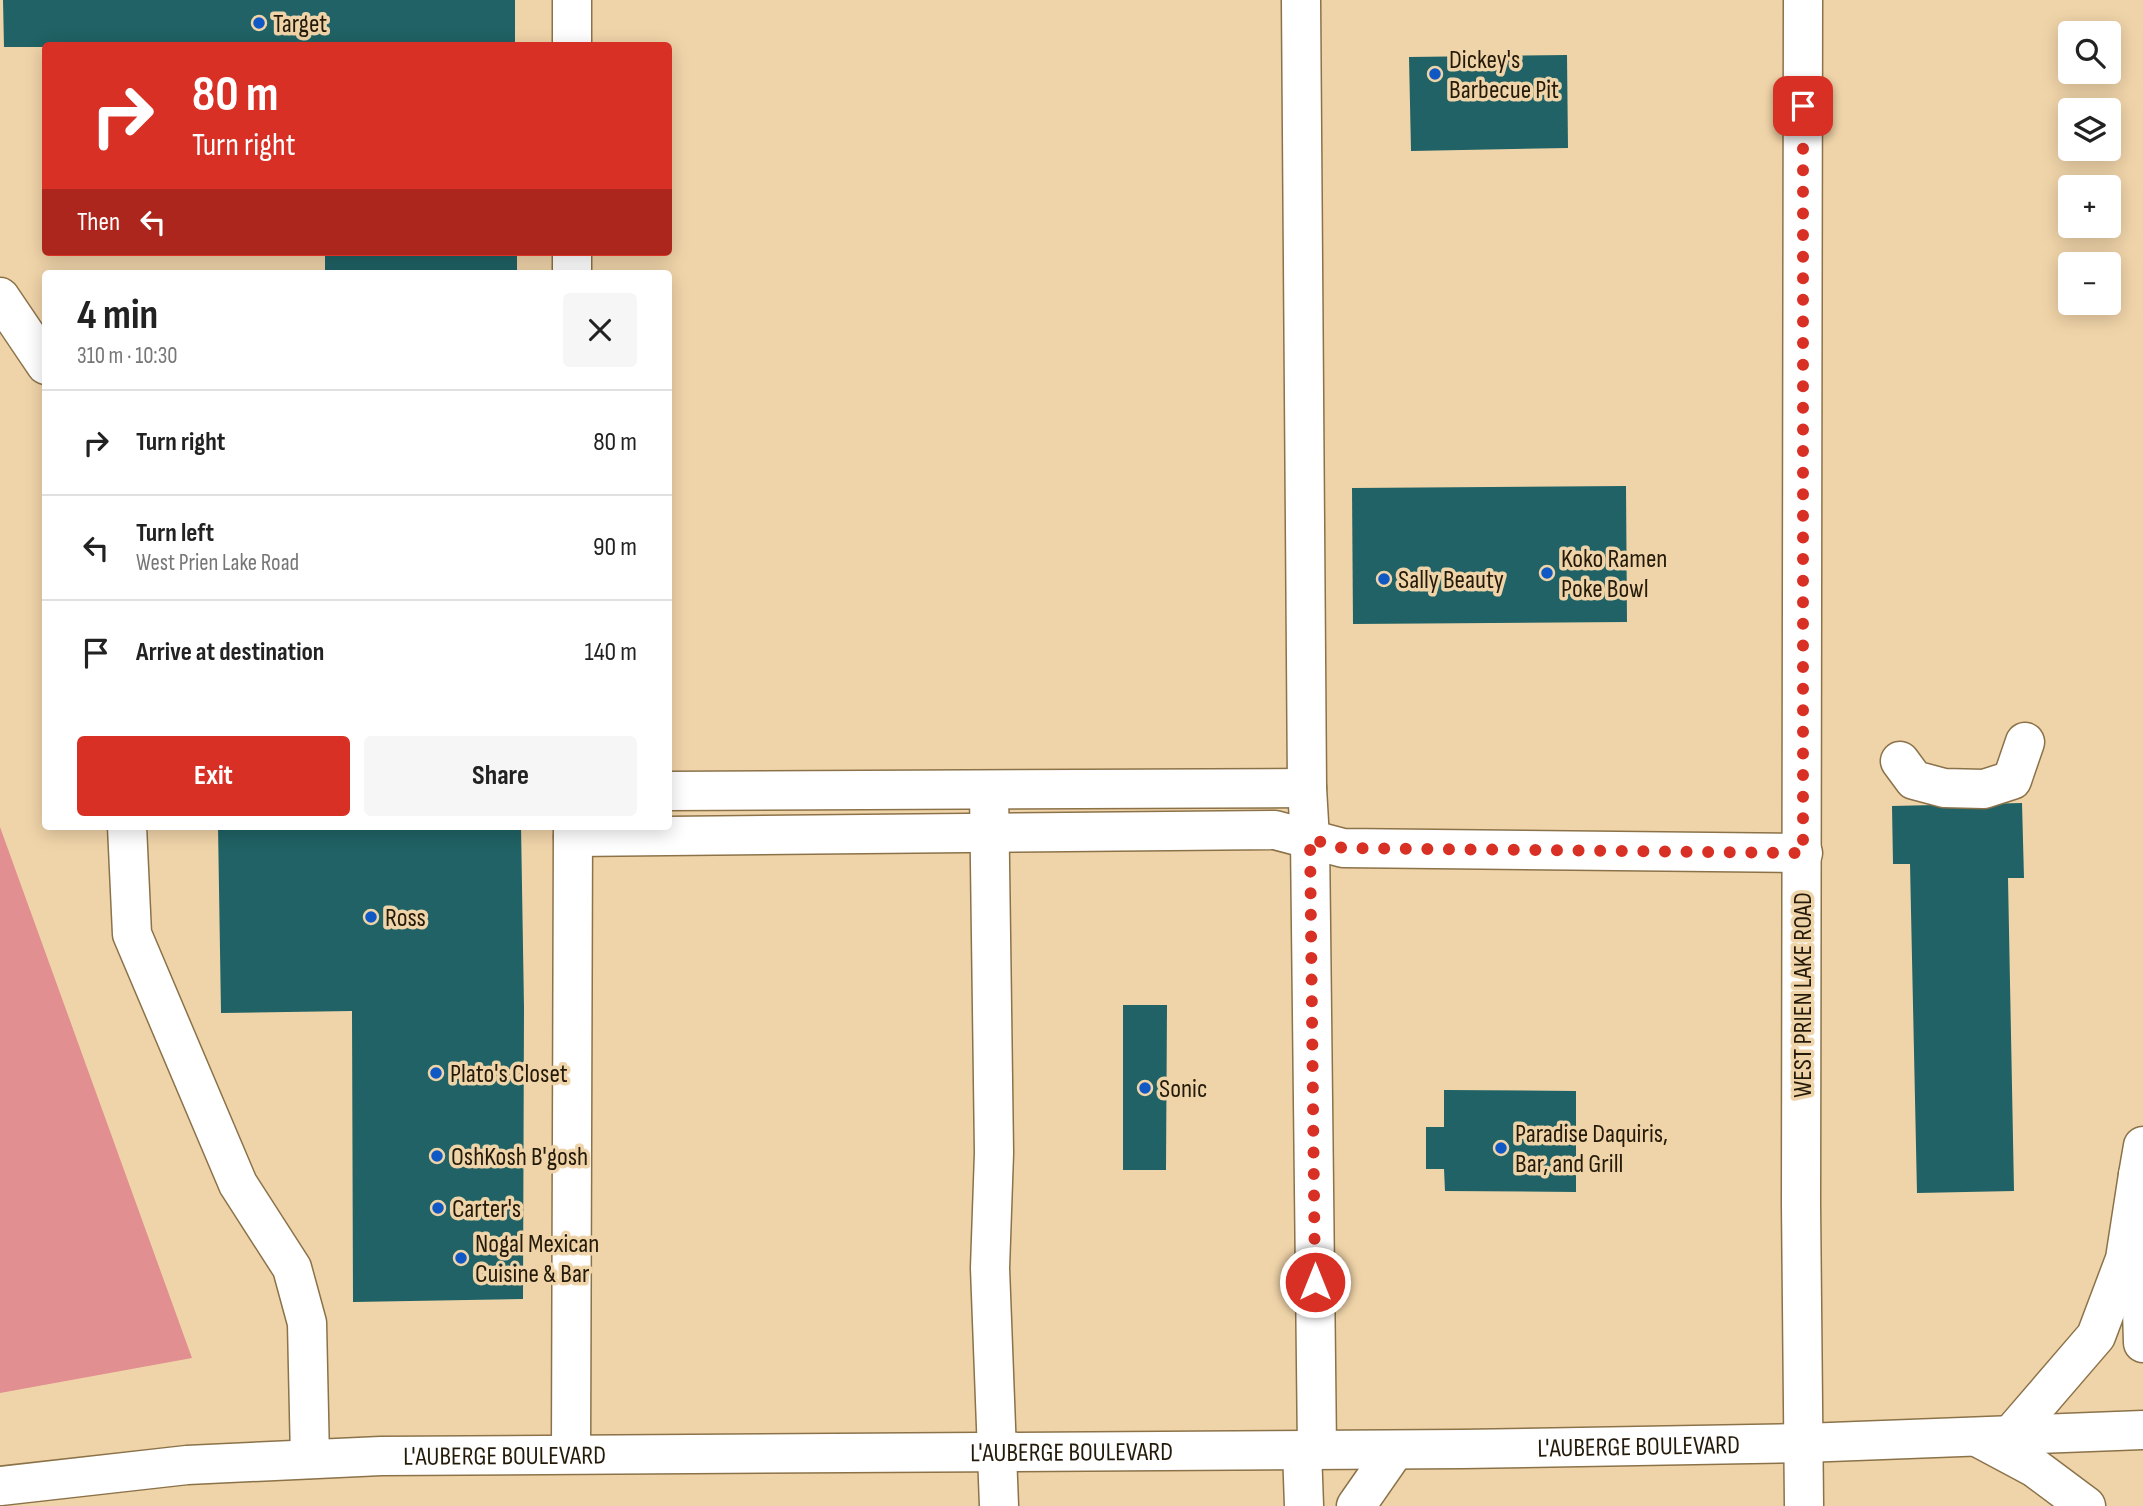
<!DOCTYPE html>
<html lang="en">
<head>
<meta charset="utf-8">
<style>
	body { margin:0; font-family:"Sofia Sans Condensed",sans-serif; background:#f6f6f6; color:#222; height:100vh; display:flex; flex-direction:column; font-size:26px; white-space:nowrap }
	* { box-sizing:border-box; margin:0 }
	p { font-size:23px; color:#767676 }
	.icon { flex:none; width:38px; height:38px; fill:none; stroke:currentColor; stroke-width:2; stroke-linecap:round; stroke-linejoin:round }
	.map { position:relative; flex:1; overflow:hidden }
	.panel { position:absolute; left:42px; top:270px; width:630px; height:560px; display:flex; flex-direction:column; background:#fff; border-radius:7px; box-shadow:0 4px 18px #0003 }
	.panel>* { flex:none }
	.hud { position:absolute; left:42px; top:42px; width:630px; height:214px; border-radius:7px; box-shadow:0 4px 18px #0003; background:#d93025; color:#fff; overflow:hidden }
	.controls { position:absolute; left:2058px; top:21px; display:grid; gap:14px }
	.controls a { display:grid; place-items:center; width:63px; height:63px; border-radius:7px; background:#fff; box-shadow:0 4px 18px #0003; font-size:35px }
	.pin { position:absolute; display:grid; place-items:center; width:60px; height:60px; color:#fff; margin:-30px; border-radius:14px; box-shadow:0 4px 10px #0006 }
	.me { position:absolute; width:77px; margin:-38px; rotate:0deg; stroke-linejoin:round; filter:drop-shadow(0 0 5px #0008) }
	.turn { display:flex; align-items:center; gap:24px; height:147px; padding:0 35px; font-size:32px }
	.turn .icon { width:91px; height:91px; stroke-width:2.5 }
	.turn b { display:block; font-size:49px; line-height:60px }
	.then { display:flex; align-items:center; height:66px; padding:0 35px; background:#0003; gap:14px; font-size:26px }
	.round { display:grid; place-items:center; flex:none; width:74px; height:74px; border-radius:7px; background:#f6f6f6 }
	.headline { display:flex; align-items:center; justify-content:space-between; height:119px; padding:0 35px }
	h1 { font-size:42px; font-weight:700; line-height:52px }
	.primary-button { display:flex; gap:14px; margin-top:auto; padding:14px 35px }
	.primary-button a { flex:1; height:80px; border-radius:7px; background:#d93025; color:#fff; font-size:28px; font-weight:700; line-height:80px; text-align:center }
	.primary-button a+a { background:#f6f6f6; color:#222 }
	ul { padding:0; list-style:none }
	li { display:flex; align-items:center; gap:21px; height:105px; padding:0 35px; border-top:2px solid #e0e0e0 }
	li div { flex:1 }
	li b { display:block; font-size:26px }
	li em { font-style:normal }
	.map>svg:first-child { display:block }
</style>
</head>
<body>
<div class="map">
<svg width="2143" height="1506" viewBox="0 0 2143 1506">
	<rect width="100%" height="100%" fill="#f0d4a9"/>
	<polygon fill="#e18f90" points="0,827 192,1358 0,1393"/>
	<g fill="#206265">
		<polygon points="3,0 515,0 515,46 46,46 46,47 4,47"/>
		<polygon points="1567,55 1568,148 1411,151 1409,57"/>
		<rect x="325" y="252" width="192" height="21"/>
		<polygon points="1626,486 1627,622 1353,624 1352,488"/>
		<polygon points="2022,803 2024,878 2008,878 2014,1191 1917,1193 1910,864 1893,864 1892,806"/>
		<polygon points="218,826 521,826 524,1008 523,1299 353,1302 352,1011 221,1013"/>
		<polygon points="1123,1005 1167,1005 1166,1170 1123,1170"/>
		<polygon points="1444,1090 1576,1091 1576,1192 1445,1191 1444,1169 1426,1169 1426,1127 1444,1127"/>
	</g>
	<g fill="none" stroke-linecap="round" stroke-linejoin="round">
		<g stroke="#8b7249" stroke-width="41">
			<g id="minor">
				<polyline points="1301,0 1307,788 1310,839 1317,1450"/>
				<polyline points="1803,0 1801,1204 1804,1506"/>
				<polyline points="572,46 572,0"/>
				<polyline points="572,252 572,273"/>
				<polyline points="0,297 46,365"/>
				<polyline points="1900,761 1914,780 1944,788 1984,789 2012,780 2025,742"/>
				<polyline points="668,791 1307,788"/>
				<polyline points="989,791 994,1153 990,1268 999,1506"/>
				<polyline points="127,826 132,934 238,1184 292,1268 307,1323 310,1459"/>
				<polyline points="573,837 1275,830 1343,848 1803,853"/>
				<polyline points="1302,1450 1304,1506"/>
				<polyline points="571,1454 573,826"/>
				<path id="s1" d="M0,1486l187,-21 194,-9 1081,-7 342,-6 339,-13"/>
				<polyline points="1356,1506 1395,1450"/>
			</g>
		</g>
		<g stroke="#8b7249" stroke-width="41">
			<g id="highway">
				<polyline points="2143,1146 2138,1175 2143,1343"/>
				<polyline points="2010,1436 2096,1336 2125,1259 2138,1175"/>
				<polyline points="1977,1437 2035,1468 2086,1506"/>
			</g>
		</g>
		<use href="#minor" stroke="#fff" stroke-width="38"/>
		<use href="#highway" stroke="#fff" stroke-width="38"/>
	</g>
	<g fill="none" stroke-linecap="round" stroke-linejoin="round">
		<polyline stroke="#d93025" stroke-width="12" stroke-dasharray="0 21.6" points="1315,1282 1310,839 1343,848 1803,853 1803,106"/>
	</g>
	<g fill="#1059c4" stroke="#f0d4a9" stroke-width="2.5">
		<circle cx="259" cy="23" r="7"/>
		<circle cx="1435" cy="74" r="7"/>
		<circle cx="1547" cy="573" r="7"/>
		<circle cx="1384" cy="579" r="7"/>
		<circle cx="371" cy="917" r="7"/>
		<circle cx="436" cy="1073" r="7"/>
		<circle cx="1145" cy="1088" r="7"/>
		<circle cx="1501" cy="1148" r="7"/>
		<circle cx="437" cy="1156" r="7"/>
		<circle cx="438" cy="1208" r="7"/>
		<circle cx="461" cy="1258" r="7"/>
	</g>
	<g text-anchor="middle" stroke-width="7" stroke-linejoin="round" paint-order="stroke">
		<g font-size="26" fill="#241a09" stroke="#f0d4a9" text-anchor="start">
			<text x="273" y="32">Target</text>
			<text x="1449" y="68">Dickey's<tspan x="1449" dy="30">Barbecue Pit</tspan></text>
			<text x="1561" y="567">Koko Ramen<tspan x="1561" dy="30">Poke Bowl</tspan></text>
			<text x="1398" y="588">Sally Beauty</text>
			<text x="385" y="926">Ross</text>
			<text x="450" y="1082">Plato's Closet</text>
			<text x="1159" y="1097">Sonic</text>
			<text x="1515" y="1142">Paradise Daquiris,<tspan x="1515" dy="30">Bar, and Grill</tspan></text>
			<text x="451" y="1165">OshKosh B'gosh</text>
			<text x="452" y="1217">Carter's</text>
			<text x="475" y="1252">Nogal Mexican<tspan x="475" dy="30">Cuisine &amp; Bar</tspan></text>
		</g>
		<g font-size="26" fill="#241a09" stroke="#f0d4a9">
			<text transform="translate(1802 995) rotate(-90)" y="9">WEST PRIEN LAKE ROAD</text>
			<text dy="9" stroke="none"><textPath href="#s1" startOffset="1640">L'AUBERGE BOULEVARD</textPath></text>
			<text dy="9" stroke="none"><textPath href="#s1" startOffset="1073">L'AUBERGE BOULEVARD</textPath></text>
			<text dy="9" stroke="none"><textPath href="#s1" startOffset="506">L'AUBERGE BOULEVARD</textPath></text>
		</g>
	</g>
</svg>
<div class="controls">
<a><svg class="icon" aria-label="search" viewBox="0 0 24 24"><circle cx="10" cy="10" r="6"/><path d="M15 15l6 6"/></svg></a>
<a><svg class="icon" aria-label="layers" viewBox="0 0 24 24"><path d="M12 4l9 5-9 5-9-5zM3 14l9 5 9-5"/></svg></a>
<a>+</a>
<a>−</a>
</div>
<div class="pin" style="left:1803px;top:106px;background:#d93025"><svg class="icon" aria-label="arrive" viewBox="0 0 24 24"><path d="M6 21V4h12l-3 4 3 4H6"/></svg></div>
<svg class="me" style="left:1315px;top:1282px" viewBox="-20 -20 40 40"><circle r="17" fill="#d93025" stroke="#fff" stroke-width="3"/><path d="M0-11L8 9 0 5-8 9z" fill="#fff"/></svg>
<div class="hud">
<div class="turn"><svg class="icon" aria-label="right" viewBox="0 0 24 24"><path d="M7 20v-9h11M14 6l5 5-5 5"/></svg><div><b>80 m</b>Turn right</div></div>
<div class="then">Then<svg class="icon" aria-label="left" viewBox="0 0 24 24"><path d="M17 20v-9H6M10 6l-5 5 5 5"/></svg></div>
</div>
<section class="panel">
<div class="headline"><div><h1>4 min</h1><p>310 m · 10:30</p></div><a class="round"><svg class="icon" aria-label="close" viewBox="0 0 24 24"><path d="M6 6l12 12M18 6L6 18"/></svg></a></div>
<ul>
<li><svg class="icon" aria-label="right" viewBox="0 0 24 24"><path d="M7 20v-9h11M14 6l5 5-5 5"/></svg><div><b>Turn right</b></div><em>80 m</em></li>
<li><svg class="icon" aria-label="left" viewBox="0 0 24 24"><path d="M17 20v-9H6M10 6l-5 5 5 5"/></svg><div><b>Turn left</b><p>West Prien Lake Road</p></div><em>90 m</em></li>
<li><svg class="icon" aria-label="arrive" viewBox="0 0 24 24"><path d="M6 21V4h12l-3 4 3 4H6"/></svg><div><b>Arrive at destination</b></div><em>140 m</em></li>
</ul>
<div class="primary-button"><a>Exit</a><a>Share</a></div>
</section>
</div>
</body>
</html>
